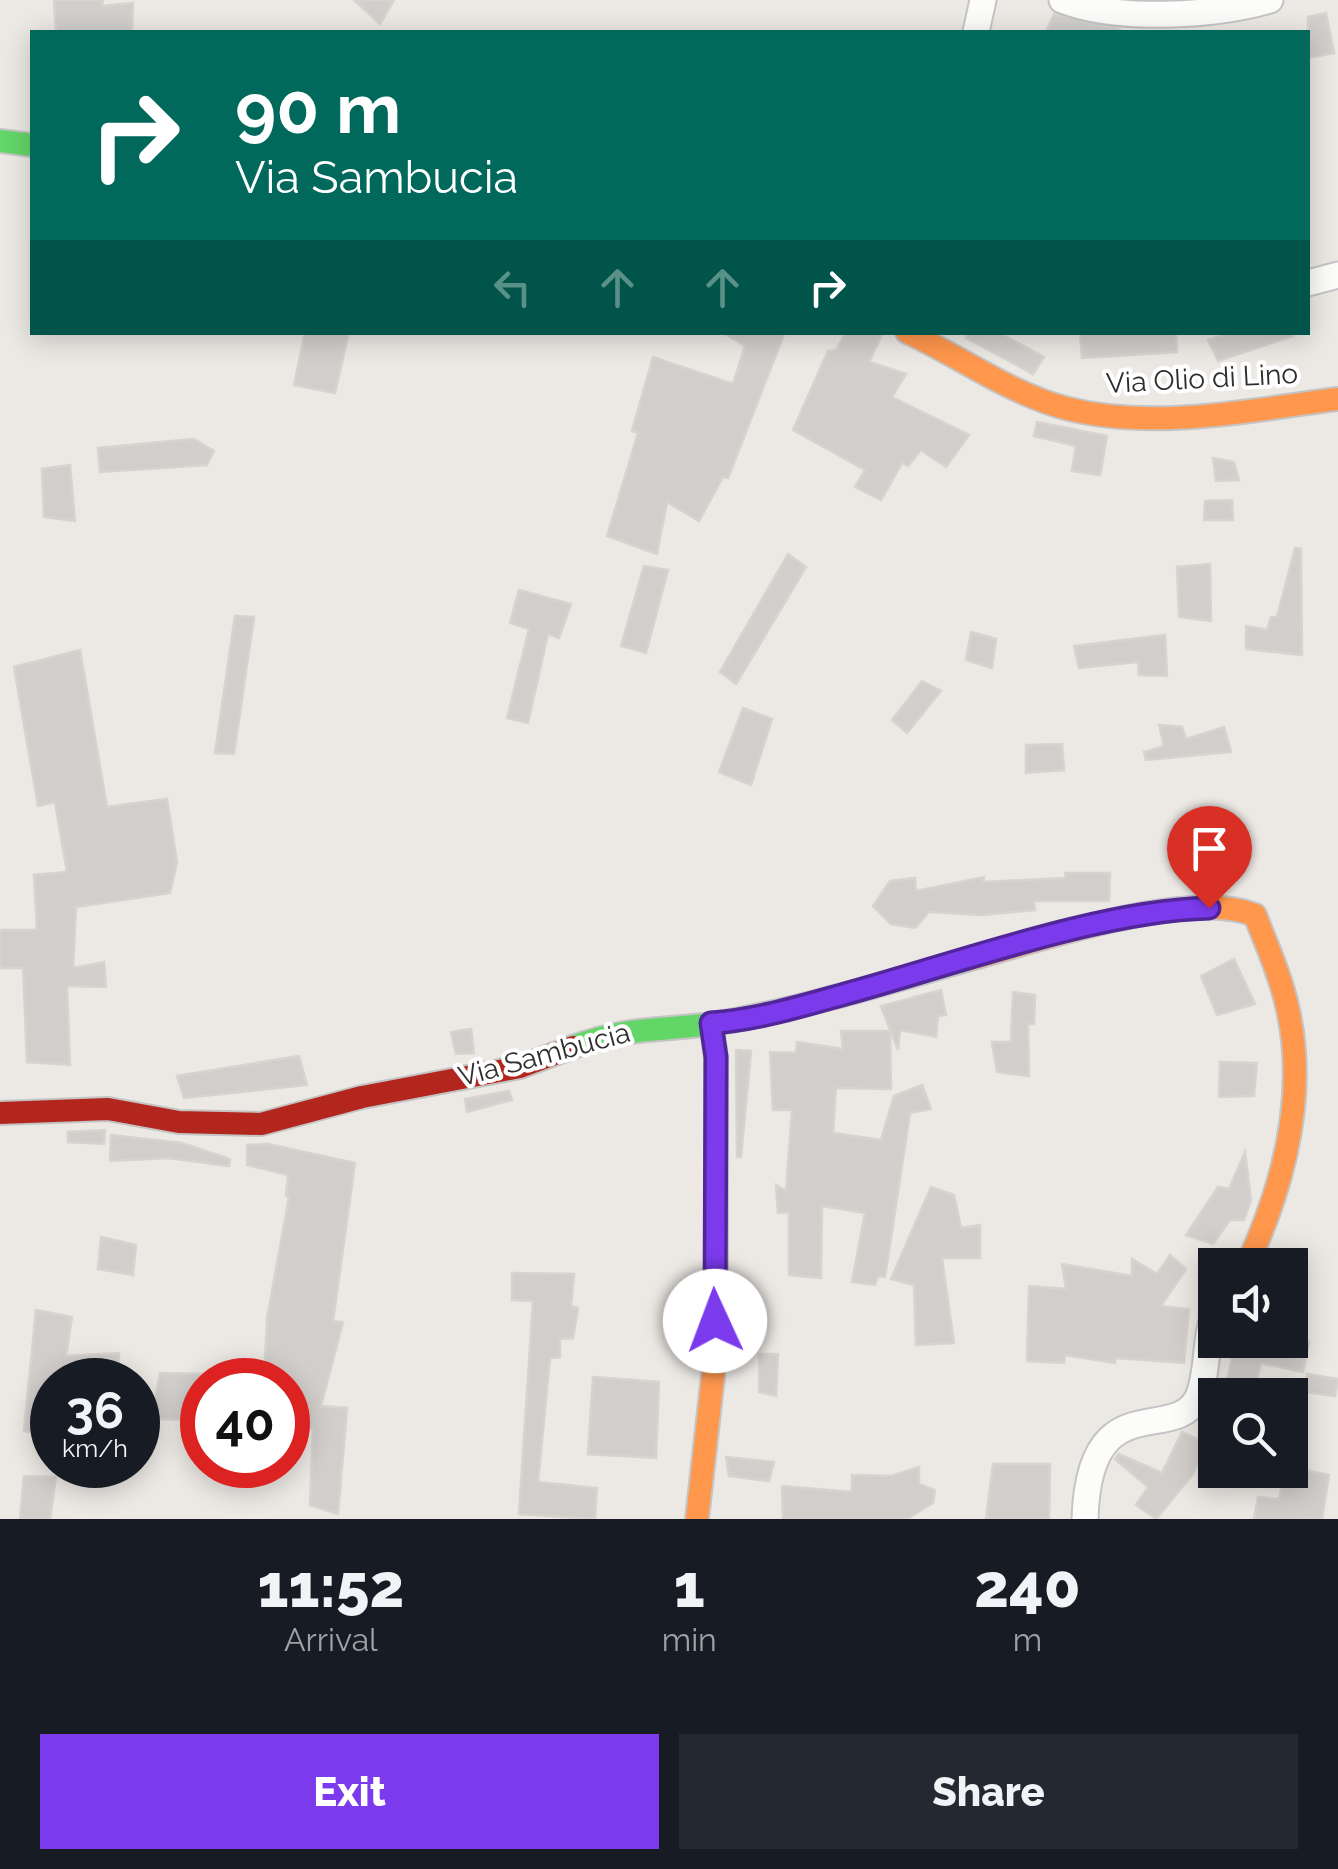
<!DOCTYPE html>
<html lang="en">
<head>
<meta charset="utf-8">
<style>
	body { margin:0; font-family:Raleway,sans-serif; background:#242831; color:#f1f3f6; height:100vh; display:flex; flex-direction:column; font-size:38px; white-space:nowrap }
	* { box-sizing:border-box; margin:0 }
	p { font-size:32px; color:#9ea1a6 }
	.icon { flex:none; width:55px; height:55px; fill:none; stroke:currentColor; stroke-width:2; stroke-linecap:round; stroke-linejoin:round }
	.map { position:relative; height:1519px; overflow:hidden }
	.panel { display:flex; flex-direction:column; background:#171b24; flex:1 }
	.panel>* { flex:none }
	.hud { position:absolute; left:30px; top:30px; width:1280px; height:305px; border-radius:0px; box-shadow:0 5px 25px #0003; background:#00695c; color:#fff; overflow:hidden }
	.controls { position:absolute; left:1198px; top:1248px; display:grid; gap:20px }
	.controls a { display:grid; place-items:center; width:110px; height:110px; border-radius:0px; background:#171b24; box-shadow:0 5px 25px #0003; font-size:50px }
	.speed { position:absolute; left:30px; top:1358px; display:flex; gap:20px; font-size:50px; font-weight:700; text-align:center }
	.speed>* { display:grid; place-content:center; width:130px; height:130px; border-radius:50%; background:#171b24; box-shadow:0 5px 25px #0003; line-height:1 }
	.speed small { font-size:25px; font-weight:400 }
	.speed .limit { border:15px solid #d22; background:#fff; color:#111 }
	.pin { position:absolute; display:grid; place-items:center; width:85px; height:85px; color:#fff; margin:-102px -42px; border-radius:50% 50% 50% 0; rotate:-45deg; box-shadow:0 0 10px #0007 }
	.pin .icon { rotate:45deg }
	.me { position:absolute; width:110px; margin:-55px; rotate:358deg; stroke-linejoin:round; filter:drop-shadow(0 0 8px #0008) }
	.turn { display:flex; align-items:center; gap:35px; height:210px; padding:0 40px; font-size:45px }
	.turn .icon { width:130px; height:130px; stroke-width:2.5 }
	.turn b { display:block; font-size:70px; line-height:85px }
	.lanes { display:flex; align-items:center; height:95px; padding:0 40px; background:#0003; justify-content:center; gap:50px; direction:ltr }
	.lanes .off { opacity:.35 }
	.eta { display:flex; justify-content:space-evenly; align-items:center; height:170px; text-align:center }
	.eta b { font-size:60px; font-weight:800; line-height:70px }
	.cta { display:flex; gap:20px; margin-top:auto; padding:20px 40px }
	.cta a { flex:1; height:115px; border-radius:0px; background:#7c3aed; color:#fff; font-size:40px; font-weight:800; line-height:115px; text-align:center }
	.cta a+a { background:#242831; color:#f1f3f6 }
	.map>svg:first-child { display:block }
</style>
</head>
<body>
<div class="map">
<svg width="1338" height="1519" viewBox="0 0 1338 1519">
	<rect width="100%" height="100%" fill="#ece8e4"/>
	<g fill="#d1cecb" stroke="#d7d4d0" stroke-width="2.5">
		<polygon points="54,0 103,0 102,6 133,3 132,32 56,32"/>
		<polygon points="354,0 394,0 380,24"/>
		<polygon points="1326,13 1334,53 1308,58 1308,17"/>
		<polygon points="1054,14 1119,29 1122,32 1046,32"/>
		<polygon points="305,332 349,332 335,393 294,385"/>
		<polygon points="722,332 785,332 728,478 723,477 699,521 667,502 657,554 607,536 638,433 632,431 653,357 733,384 745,346"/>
		<polygon points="846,332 883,332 869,362 906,374 892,397 969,435 946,467 921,450 908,466 902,463 881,500 855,487 865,470 793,430 828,351 836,350"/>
		<polygon points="968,332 998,332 1044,357 1033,374 966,338"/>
		<polygon points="1080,332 1176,332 1177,352 1082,358"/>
		<polygon points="1234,332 1293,332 1293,336 1218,361 1208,340"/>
		<polygon points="1037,422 1107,436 1100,475 1072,471 1076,446 1034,436"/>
		<polygon points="194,439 214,451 207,465 100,472 98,448"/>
		<polygon points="1213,458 1234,462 1239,480 1216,481"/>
		<polygon points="70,465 75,521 44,517 42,469"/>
		<polygon points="1232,500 1233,520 1204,520 1205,501"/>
		<polygon points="1295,548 1301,549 1302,655 1246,649 1246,626 1267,630 1271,617 1277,617"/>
		<polygon points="788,554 806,567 736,684 720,672"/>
		<polygon points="1210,564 1211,621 1179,617 1177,567"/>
		<polygon points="644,566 668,570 646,653 621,646"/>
		<polygon points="519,590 571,604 559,638 548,634 528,723 507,718 529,629 510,623"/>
		<polygon points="235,616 254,617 234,754 215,753"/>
		<polygon points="971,632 996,639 992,668 966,660"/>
		<polygon points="1165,635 1167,676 1139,675 1138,662 1079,668 1074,646"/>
		<polygon points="80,650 107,807 167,799 177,862 170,893 76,907 73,968 104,962 106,987 67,986 70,1065 27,1062 23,968 0,968 0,930 37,930 34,875 67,872 55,802 38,806 14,667"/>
		<polygon points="922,681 941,691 907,733 892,720"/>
		<polygon points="743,708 772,719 751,785 719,772"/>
		<polygon points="1159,725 1182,727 1186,739 1224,727 1231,752 1146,760 1144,752 1164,746"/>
		<polygon points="1062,744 1064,770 1026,773 1026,745"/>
		<polygon points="1065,873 1110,873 1109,901 1034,901 1035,910 982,915 929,912 915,928 891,924 873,906 890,881 915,878 916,891 984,877 983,882 1066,878"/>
		<polygon points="1234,959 1255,1004 1217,1015 1201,976"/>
		<polygon points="941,990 946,1015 938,1016 936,1037 900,1030 898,1050 881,1006"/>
		<polygon points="1013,992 1035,995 1034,1024 1028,1024 1029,1076 997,1072 992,1042 1011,1042"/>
		<polygon points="471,1029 474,1053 456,1054 451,1032"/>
		<polygon points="841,1031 890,1031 891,1089 836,1088 833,1133 881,1140 894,1096 922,1085 931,1109 910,1113 885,1277 878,1276 875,1285 852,1282 865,1213 822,1206 821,1278 789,1275 789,1212 778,1213 776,1185 786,1191 792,1110 773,1110 770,1052 796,1053 797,1042 843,1049"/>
		<polygon points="736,1050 751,1051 741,1157 737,1157"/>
		<polygon points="299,1056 307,1085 184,1098 177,1076"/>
		<polygon points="1220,1062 1257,1063 1254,1096 1219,1097"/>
		<polygon points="509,1091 512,1100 467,1112 465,1099"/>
		<polygon points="105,1130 104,1144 68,1142 68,1132"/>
		<polygon points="111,1135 182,1143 230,1159 229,1166 168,1158 110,1161"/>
		<polygon points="268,1144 355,1163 333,1321 343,1322 321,1406 347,1408 338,1514 310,1505 313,1428 288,1426 288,1380 264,1380 267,1319 289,1197 286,1196 288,1175 247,1165 247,1145"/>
		<polygon points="1245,1152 1251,1200 1244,1220 1230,1220 1213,1244 1186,1235 1218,1187 1229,1189"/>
		<polygon points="931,1187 954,1195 961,1228 980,1225 980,1258 942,1258 954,1343 916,1345 914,1285 891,1279"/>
		<polygon points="101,1237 136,1245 133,1275 98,1269"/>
		<polygon points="1170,1255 1186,1269 1161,1306 1189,1309 1184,1363 1115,1358 1115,1363 1065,1355 1064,1363 1027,1361 1029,1286 1066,1289 1062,1264 1132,1276 1132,1259 1157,1274"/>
		<polygon points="512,1273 574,1274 571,1306 578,1308 573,1338 560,1339 560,1357 550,1358 538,1482 597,1488 595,1519 519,1514 533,1301 512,1300"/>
		<polygon points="36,1310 72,1317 66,1356 119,1353 118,1380 52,1380 52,1436 24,1431"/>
		<polygon points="1225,1340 1309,1342 1303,1372 1261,1363 1253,1395 1225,1388 1232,1359 1223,1353"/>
		<polygon points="759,1354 778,1354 776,1396 759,1392"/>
		<polygon points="160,1373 202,1374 202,1420 151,1419"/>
		<polygon points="1307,1374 1338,1379 1335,1396 1305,1392"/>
		<polygon points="593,1377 659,1382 656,1458 588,1454"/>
		<polygon points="1182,1432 1208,1444 1193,1474 1156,1519 1136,1505 1148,1487 1115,1459 1119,1454 1162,1473"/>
		<polygon points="726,1457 774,1462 769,1481 729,1476"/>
		<polygon points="993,1464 1050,1464 1049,1519 986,1519"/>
		<polygon points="919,1467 919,1484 935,1490 933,1503 907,1519 783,1519 782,1486 852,1492 852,1475 892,1476"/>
		<polygon points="1290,1467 1329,1475 1322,1519 1254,1519 1258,1497 1279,1499 1285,1470"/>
		<polygon points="24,1476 56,1477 50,1519 20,1519"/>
	</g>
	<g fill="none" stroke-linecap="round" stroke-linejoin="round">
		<g stroke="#c5c4c5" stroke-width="29">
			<g id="street">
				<path d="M1062,0c55,22 152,16 208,0"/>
				<polyline points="976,32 983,0"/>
				<polyline points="1308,283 1338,275"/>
				<path d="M1085,1519c4,-137 90,-73 113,-122 11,-25 6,-58 17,-84"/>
			</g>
		</g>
		<g stroke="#c5c4c5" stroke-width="26">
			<g id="fast">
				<polyline points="0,141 32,145"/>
				<path d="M573,1047c61,-23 98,-15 157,-26 80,-15 159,-39 237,-61"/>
			</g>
		</g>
		<g stroke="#c5c4c5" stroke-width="26">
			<g id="slow">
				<path d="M907,332c52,24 102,61 158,76 88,23 185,2 273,-9"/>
				<path d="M967,960c71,-19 222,-72 288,-45 12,31 26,62 33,95 19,86 -5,177 -41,255"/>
				<polyline points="697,1519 716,1349 716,1057 711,1023"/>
			</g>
		</g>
		<g stroke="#c5c4c5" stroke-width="26">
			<polyline id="jam" points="0,1113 108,1109 179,1122 261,1124 362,1097 520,1067 573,1047"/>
		</g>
		<use href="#street" stroke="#fcfcfb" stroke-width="25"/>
		<use href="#fast" stroke="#63d668" stroke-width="22"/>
		<use href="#slow" stroke="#ff974d" stroke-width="22"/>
		<use href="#jam" stroke="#b3261e" stroke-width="22"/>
	</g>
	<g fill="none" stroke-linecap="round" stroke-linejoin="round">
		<g stroke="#51269a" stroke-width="25">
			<path id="route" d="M715,1321l1,-264 -5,-34c45,-3 91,-17 134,-29 110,-30 253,-83 364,-86"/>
		</g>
		<use href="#route" stroke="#7c3aed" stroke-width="18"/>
	</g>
	<g text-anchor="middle" stroke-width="8" stroke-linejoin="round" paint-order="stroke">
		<g font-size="28" fill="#2e2e2e" stroke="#fff">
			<text transform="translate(1202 378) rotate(-3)" y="10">Via Olio di Lino</text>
			<text transform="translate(544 1054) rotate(-15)" y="10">Via Sambucia</text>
		</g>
	</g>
</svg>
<div class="controls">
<a><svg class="icon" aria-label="sound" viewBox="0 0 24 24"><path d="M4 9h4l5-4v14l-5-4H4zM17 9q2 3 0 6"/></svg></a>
<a><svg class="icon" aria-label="search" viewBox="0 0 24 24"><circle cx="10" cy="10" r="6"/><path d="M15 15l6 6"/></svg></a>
</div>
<div class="speed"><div>36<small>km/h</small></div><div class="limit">40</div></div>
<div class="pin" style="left:1209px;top:908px;background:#d93025"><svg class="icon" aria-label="arrive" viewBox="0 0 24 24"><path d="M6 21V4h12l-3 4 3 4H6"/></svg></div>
<svg class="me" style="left:715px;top:1321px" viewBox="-20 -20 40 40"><circle r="19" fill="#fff"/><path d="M0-13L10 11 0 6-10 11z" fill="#7c3aed"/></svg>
<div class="hud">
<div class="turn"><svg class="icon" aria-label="right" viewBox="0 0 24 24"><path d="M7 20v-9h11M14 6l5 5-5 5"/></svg><div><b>90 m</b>Via Sambucia</div></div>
<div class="lanes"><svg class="icon off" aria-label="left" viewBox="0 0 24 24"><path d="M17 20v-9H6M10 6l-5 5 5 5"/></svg><svg class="icon off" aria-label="ahead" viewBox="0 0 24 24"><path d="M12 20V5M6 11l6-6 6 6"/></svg><svg class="icon off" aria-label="ahead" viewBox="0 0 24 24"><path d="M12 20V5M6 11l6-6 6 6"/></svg><svg class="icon" aria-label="right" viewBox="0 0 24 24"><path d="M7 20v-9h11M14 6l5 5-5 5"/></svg></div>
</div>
</div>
<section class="panel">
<div class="eta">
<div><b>11:52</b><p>Arrival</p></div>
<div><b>1</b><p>min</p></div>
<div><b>240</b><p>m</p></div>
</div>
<div class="cta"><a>Exit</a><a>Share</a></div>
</section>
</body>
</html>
